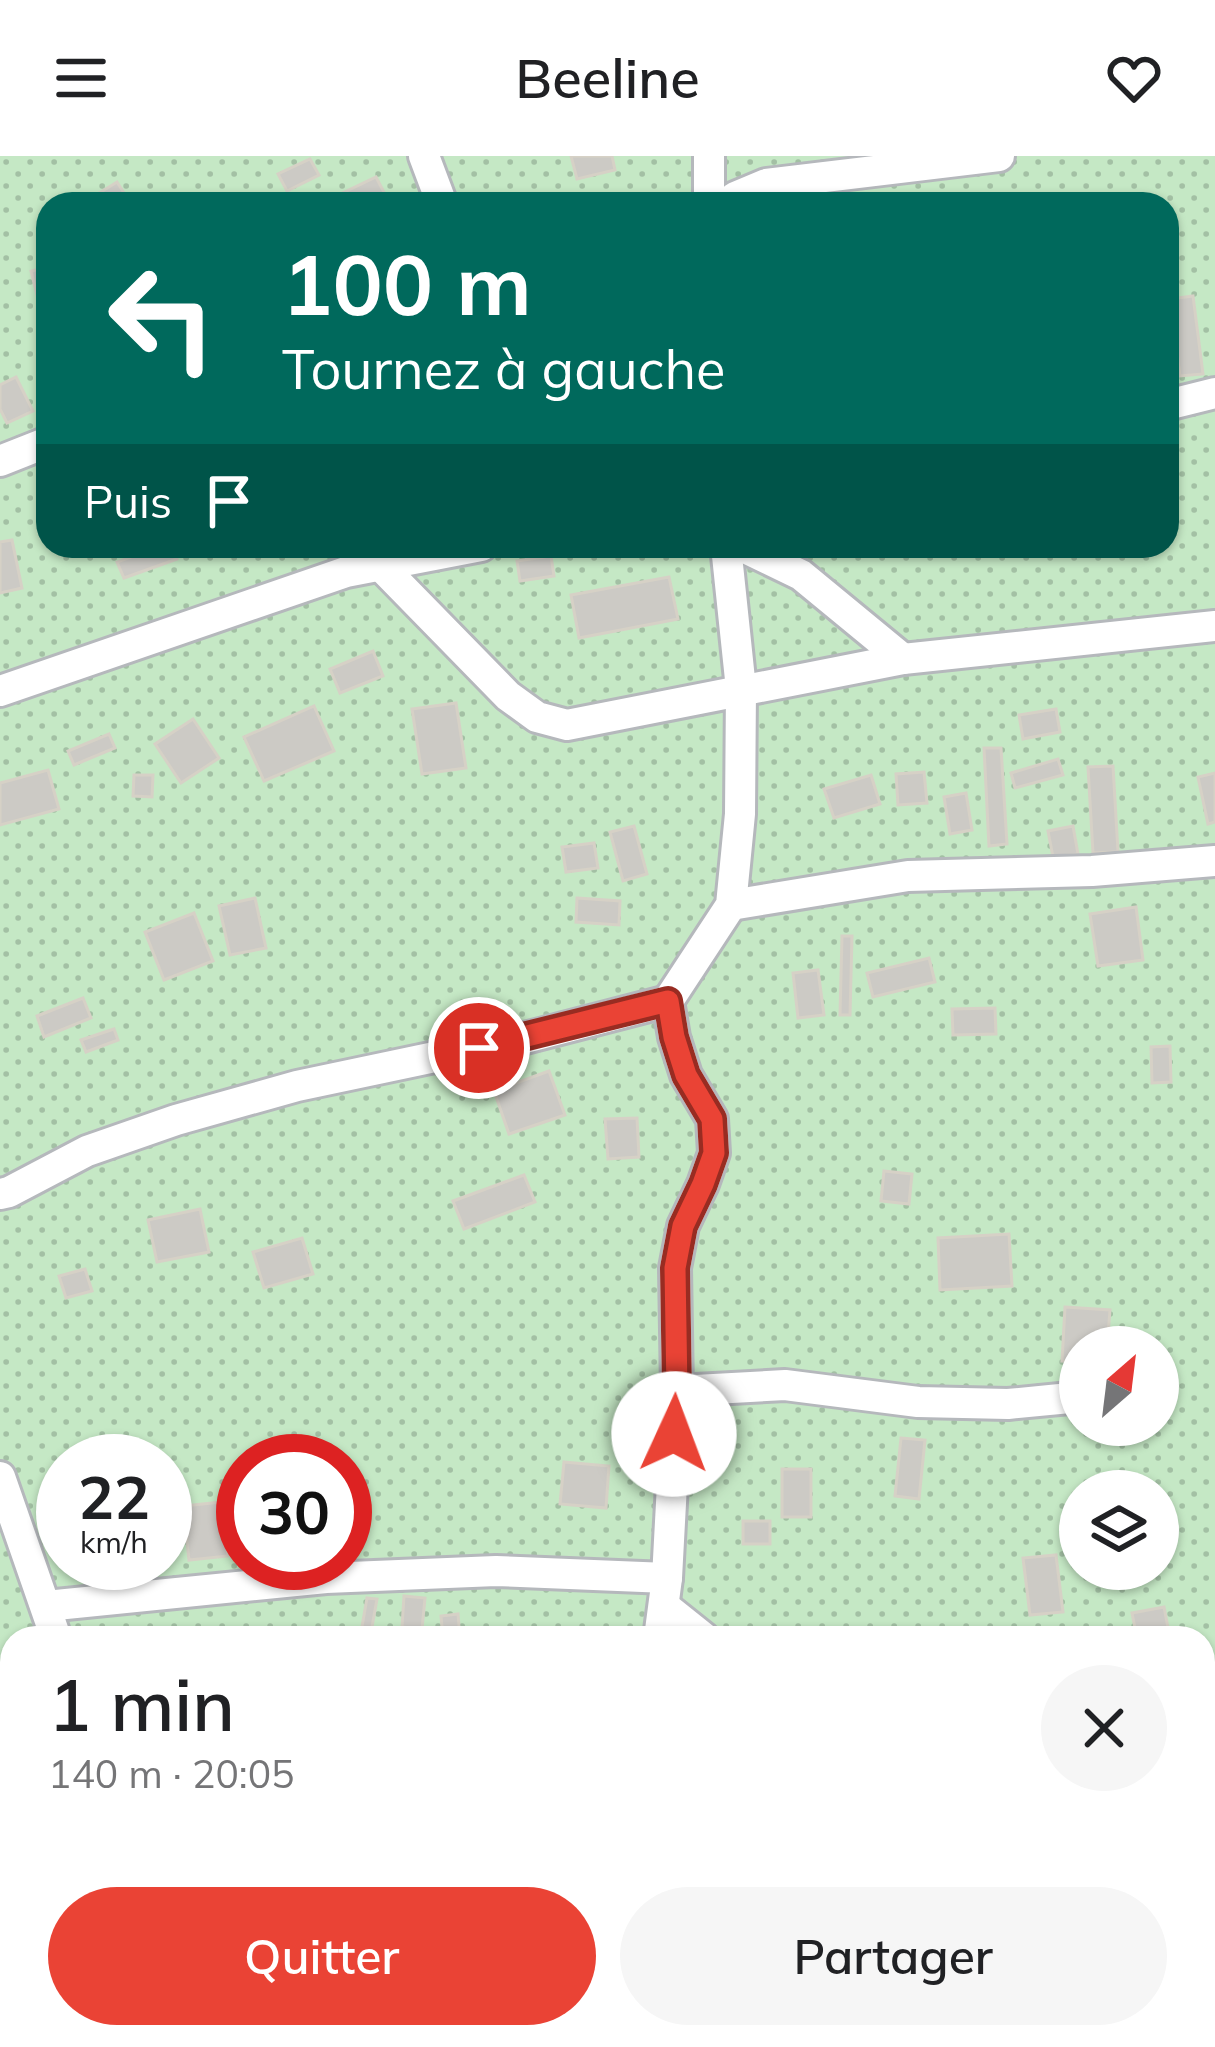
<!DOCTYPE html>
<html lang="fr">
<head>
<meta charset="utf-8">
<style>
	body { margin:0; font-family:Mulish,sans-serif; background:#f6f6f6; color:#202124; height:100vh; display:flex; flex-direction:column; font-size:45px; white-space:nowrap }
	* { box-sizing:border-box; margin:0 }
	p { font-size:39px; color:#757577 }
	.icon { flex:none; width:66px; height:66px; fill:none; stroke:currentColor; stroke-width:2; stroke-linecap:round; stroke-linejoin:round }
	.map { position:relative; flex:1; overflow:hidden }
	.panel { position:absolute; left:0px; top:1470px; width:1215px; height:423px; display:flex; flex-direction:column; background:#fff; border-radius:36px 36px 0 0; box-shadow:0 3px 9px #0004 }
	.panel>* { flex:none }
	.guide { position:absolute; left:36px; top:36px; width:1143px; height:366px; border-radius:36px; box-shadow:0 3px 9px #0004; background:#00695c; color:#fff; overflow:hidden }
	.needle { width:78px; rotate:28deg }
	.tools { position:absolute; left:1059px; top:1170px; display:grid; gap:24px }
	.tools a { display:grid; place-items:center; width:120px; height:120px; border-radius:50%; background:#fff; box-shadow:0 3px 9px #0004; font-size:60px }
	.speed { position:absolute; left:36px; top:1278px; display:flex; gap:24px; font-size:60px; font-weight:700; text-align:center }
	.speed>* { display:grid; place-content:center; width:156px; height:156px; border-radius:50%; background:#fff; box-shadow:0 3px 9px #0004; line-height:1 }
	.speed small { font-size:30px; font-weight:400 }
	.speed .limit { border:18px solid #d22; background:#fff; color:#111 }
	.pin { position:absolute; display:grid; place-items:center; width:102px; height:102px; color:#fff; margin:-51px; border:6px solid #fff; border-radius:50%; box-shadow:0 3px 12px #0007 }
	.me { position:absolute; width:132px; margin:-66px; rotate:2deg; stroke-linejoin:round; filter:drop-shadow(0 0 9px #0008) }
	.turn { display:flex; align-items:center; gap:42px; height:252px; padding:0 48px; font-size:54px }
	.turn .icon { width:156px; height:156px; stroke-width:2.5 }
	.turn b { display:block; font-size:84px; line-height:102px }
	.then { display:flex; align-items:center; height:114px; padding:0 48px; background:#0003; gap:24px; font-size:45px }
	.round { display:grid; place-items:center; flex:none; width:126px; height:126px; border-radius:63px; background:#f6f6f6 }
	.headline { display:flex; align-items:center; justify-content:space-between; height:204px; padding:0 48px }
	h1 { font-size:72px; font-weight:600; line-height:90px }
	.button { display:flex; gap:24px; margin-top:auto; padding:24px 48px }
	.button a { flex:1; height:138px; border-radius:72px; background:#ea4335; color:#fff; font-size:48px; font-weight:600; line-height:138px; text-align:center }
	.button a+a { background:#f6f6f6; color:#202124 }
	header { display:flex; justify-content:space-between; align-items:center; height:156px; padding:0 48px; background:#fff; font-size:54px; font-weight:600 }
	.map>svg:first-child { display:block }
</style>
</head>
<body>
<header><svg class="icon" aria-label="menu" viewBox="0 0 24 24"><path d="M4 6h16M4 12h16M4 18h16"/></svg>Beeline<svg class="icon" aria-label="heart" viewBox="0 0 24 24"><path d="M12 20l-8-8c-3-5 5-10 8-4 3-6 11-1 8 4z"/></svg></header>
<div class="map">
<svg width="1215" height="1891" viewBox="0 0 1215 1891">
	<defs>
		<pattern id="green-dots" width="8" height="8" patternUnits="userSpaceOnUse" patternTransform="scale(3)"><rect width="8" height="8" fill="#c5e8c5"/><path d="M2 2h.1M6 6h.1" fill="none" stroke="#a3c0a4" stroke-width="1.8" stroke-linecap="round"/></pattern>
	</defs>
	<rect width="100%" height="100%" fill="#f1efe8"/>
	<path fill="url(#green-dots)" fill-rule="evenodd" d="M0,0h1215v1891h-1215zM48,48h1119v342h-1119zM1080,1191h78v78h-78zM63,1305h102v102h-102zM243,1305h102v102h-102zM1080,1335h78v78h-78zM12,1482h1191v399h-1191z"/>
	<g fill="#cccac5" stroke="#d6d1c6" stroke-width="3">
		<polygon points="571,0 612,0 615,14 577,23"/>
		<polygon points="310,3 319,19 287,35 278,18"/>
		<polygon points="376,21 387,42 375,48 330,48 328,44"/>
		<polygon points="117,26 131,48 90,48 88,44"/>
		<polygon points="48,111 48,141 38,143 31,115"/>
		<polygon points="1193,140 1203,218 1180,220 1170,143"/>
		<polygon points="16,221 33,255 7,267 0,253 0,229"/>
		<polygon points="12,384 22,432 0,437 0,386"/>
		<polygon points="161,390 172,390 177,403 124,422 117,406"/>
		<polygon points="551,400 554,420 520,425 517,405"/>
		<polygon points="669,421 678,463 579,482 571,439"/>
		<polygon points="373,495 383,520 340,537 330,513"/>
		<polygon points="456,547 466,612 422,618 412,553"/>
		<polygon points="314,550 334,595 264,625 244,581"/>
		<polygon points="1056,553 1060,576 1023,583 1019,559"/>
		<polygon points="193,563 219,602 181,627 155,588"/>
		<polygon points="109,578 115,592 74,609 68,595"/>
		<polygon points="984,592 1001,592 1007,688 989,690"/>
		<polygon points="1058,603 1063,619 1015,632 1011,617"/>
		<polygon points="1113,610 1118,696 1093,697 1088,611"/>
		<polygon points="48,614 59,653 0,669 0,627"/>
		<polygon points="924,616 927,647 898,649 896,618"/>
		<polygon points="1215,617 1215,666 1208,668 1198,621"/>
		<polygon points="134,619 153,619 152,641 133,640"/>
		<polygon points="871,619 880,648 834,662 824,633"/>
		<polygon points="966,637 972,674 950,678 944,641"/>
		<polygon points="634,670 647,718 623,725 610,676"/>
		<polygon points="1073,670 1078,698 1053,701 1048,675"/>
		<polygon points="594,687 598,712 566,716 562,691"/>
		<polygon points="255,742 266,792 230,799 219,750"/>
		<polygon points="577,742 620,745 619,769 576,766"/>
		<polygon points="1136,751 1143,804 1098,810 1090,758"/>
		<polygon points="194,757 213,805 164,824 145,776"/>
		<polygon points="842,780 852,780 850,859 840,859"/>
		<polygon points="929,802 935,826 873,841 867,817"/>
		<polygon points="818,814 824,859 798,862 793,817"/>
		<polygon points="83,842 91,862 44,881 37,860"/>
		<polygon points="995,852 996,878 953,879 952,853"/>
		<polygon points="114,873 118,884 86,896 81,884"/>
		<polygon points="1170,890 1171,926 1152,927 1151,891"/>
		<polygon points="549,915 565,959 509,978 494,935"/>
		<polygon points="637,962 639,1001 608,1003 605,963"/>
		<polygon points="884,1015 912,1018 909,1048 881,1045"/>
		<polygon points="524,1019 535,1046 464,1073 453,1045"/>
		<polygon points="200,1053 209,1096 157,1106 148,1064"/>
		<polygon points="1009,1078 1012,1130 940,1134 938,1082"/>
		<polygon points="302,1082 313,1118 264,1132 253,1096"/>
		<polygon points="85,1113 92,1135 66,1142 59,1120"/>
		<polygon points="1065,1151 1110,1154 1107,1191 1080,1191 1080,1206 1062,1205"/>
		<polygon points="901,1282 925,1284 919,1343 895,1340"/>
		<polygon points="564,1306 609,1310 606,1352 560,1348"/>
		<rect x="782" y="1313" width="29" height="48"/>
		<polygon points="222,1346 228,1400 189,1404 183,1350"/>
		<rect x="743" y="1365" width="27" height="23"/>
		<polygon points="1056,1399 1063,1456 1030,1459 1023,1402"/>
		<polygon points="404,1440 425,1442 422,1473 402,1471"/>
		<polygon points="367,1442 377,1443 370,1482 360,1482"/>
		<polygon points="1164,1451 1170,1482 1137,1482 1132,1457"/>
		<polygon points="458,1458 460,1482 443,1482 441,1460"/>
		<polygon points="7,1684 12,1708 12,1734 0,1736 0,1685"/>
		<polygon points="0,1783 12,1830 12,1849 0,1851"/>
		<polygon points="980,1881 1026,1881 1024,1891 979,1891"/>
	</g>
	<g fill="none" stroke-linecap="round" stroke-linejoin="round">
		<g stroke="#b5b8bc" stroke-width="36">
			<g id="street">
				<polyline points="424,0 442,48"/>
				<polyline points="709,48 709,0"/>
				<polyline points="731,48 735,41 766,28 999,0"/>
				<polyline points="1167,249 1215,237"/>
				<polyline points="0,305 48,286"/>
				<polyline points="741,390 801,419 903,503"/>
				<polyline points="379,408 508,540 537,561 567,569 903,503 1215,470"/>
				<polyline points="0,535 346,416 481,390"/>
				<polyline points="731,749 908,720 1092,715 1215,705"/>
				<polyline points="0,1038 9,1036 87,995 176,964 297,930 525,882 668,845"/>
				<polyline points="677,1235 785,1229 918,1246 1008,1248 1080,1241"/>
				<polyline points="0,1321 56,1482"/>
				<polyline points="46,1450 326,1422 496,1415 667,1422"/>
				<polyline points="664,1450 704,1482"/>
				<polyline points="659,1482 667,1422 677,1235 675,1112 683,1070 703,1028 714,997 712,963 686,919 674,881 668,845 731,749 740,658 741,533 726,390"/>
				<polyline points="1203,1773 1215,1780"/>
				<polyline points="645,1881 646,1891"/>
				<polyline points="170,1891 170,1881"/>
			</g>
		</g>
		<use href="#street" stroke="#fff" stroke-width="30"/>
	</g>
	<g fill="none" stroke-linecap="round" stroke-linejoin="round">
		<g stroke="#982c22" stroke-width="30">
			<polyline id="route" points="479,892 668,845 674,881 686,919 712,963 714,997 703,1028 683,1070 675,1112 677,1235 674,1278"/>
		</g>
		<use href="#route" stroke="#ea4335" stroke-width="21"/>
	</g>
</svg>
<div class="tools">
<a><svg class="needle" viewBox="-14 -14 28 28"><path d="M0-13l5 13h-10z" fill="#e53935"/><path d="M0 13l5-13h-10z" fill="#757577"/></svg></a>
<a><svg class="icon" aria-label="layers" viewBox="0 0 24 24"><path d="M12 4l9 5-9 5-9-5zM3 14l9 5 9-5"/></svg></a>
</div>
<div class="speed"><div>22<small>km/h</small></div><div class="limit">30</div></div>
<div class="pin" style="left:479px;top:892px;background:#d93025"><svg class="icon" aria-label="arrive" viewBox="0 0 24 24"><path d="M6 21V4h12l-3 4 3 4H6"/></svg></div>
<svg class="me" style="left:674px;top:1278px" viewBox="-20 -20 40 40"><circle r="19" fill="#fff"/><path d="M0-13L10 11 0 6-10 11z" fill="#ea4335"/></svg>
<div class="guide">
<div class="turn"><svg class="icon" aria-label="left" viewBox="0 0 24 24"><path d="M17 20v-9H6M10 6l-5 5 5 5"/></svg><div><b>100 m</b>Tournez à gauche</div></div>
<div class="then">Puis<svg class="icon" aria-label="arrive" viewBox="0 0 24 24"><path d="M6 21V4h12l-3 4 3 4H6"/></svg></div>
</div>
<section class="panel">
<div class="headline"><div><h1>1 min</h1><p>140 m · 20:05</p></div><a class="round"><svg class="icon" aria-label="close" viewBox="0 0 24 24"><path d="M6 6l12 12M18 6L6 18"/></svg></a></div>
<div class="button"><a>Quitter</a><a>Partager</a></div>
</section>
</div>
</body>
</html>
